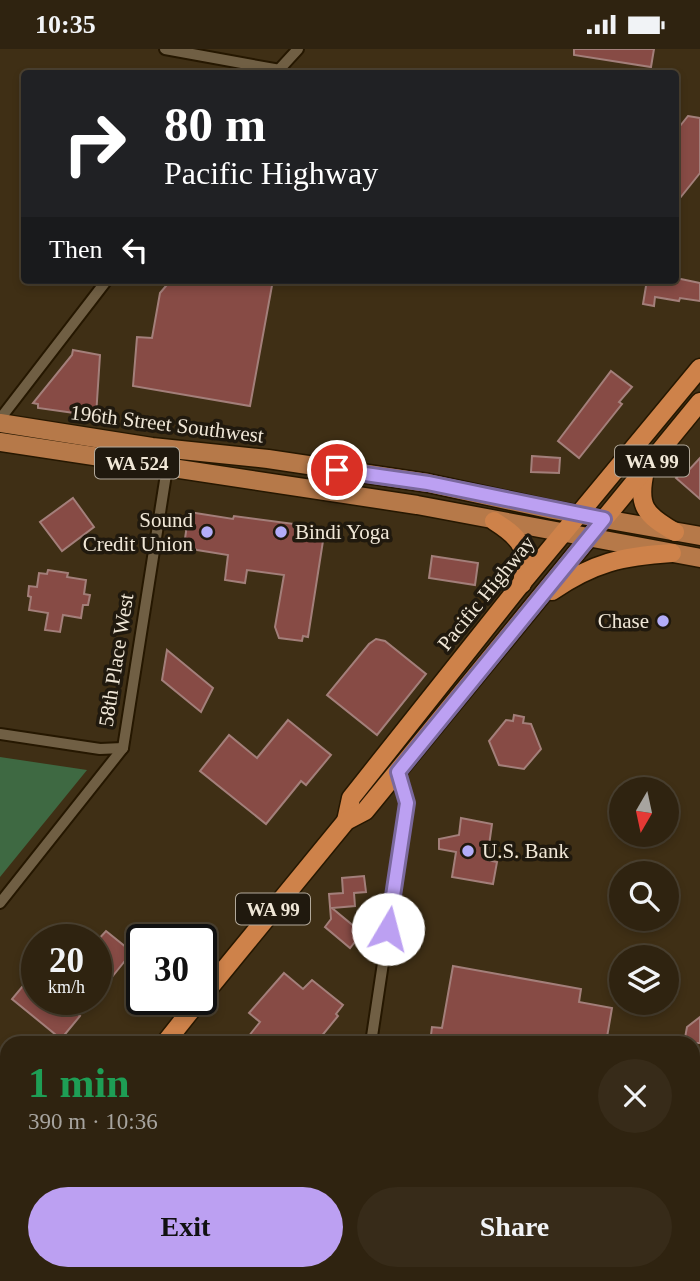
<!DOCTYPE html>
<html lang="en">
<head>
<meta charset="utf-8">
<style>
	body { margin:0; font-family:Georgia,serif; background:#372b19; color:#f1f3f6; height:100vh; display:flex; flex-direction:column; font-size:26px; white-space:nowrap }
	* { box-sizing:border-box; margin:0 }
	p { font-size:23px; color:#a7a49f }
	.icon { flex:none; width:38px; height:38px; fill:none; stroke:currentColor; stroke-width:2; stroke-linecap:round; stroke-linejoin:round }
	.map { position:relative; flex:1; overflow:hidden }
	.sheet { position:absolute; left:0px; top:987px; width:700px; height:245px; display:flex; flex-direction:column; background:#2f2310; border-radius:21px 21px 0 0; box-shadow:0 4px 10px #0003,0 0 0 2px #4a4030 }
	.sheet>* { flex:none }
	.banner { position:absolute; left:21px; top:21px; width:658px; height:214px; border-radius:7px; box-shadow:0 4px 10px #0003,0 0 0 2px #4a4030; background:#202124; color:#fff; overflow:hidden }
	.needle { width:46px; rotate:189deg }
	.buttons { position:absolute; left:609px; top:728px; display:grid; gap:14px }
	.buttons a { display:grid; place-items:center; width:70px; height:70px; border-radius:50%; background:#2f2310; box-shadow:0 4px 10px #0003,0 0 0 2px #4a4030; font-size:35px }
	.speed { position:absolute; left:21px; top:875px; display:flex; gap:14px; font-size:35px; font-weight:700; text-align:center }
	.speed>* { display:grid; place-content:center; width:91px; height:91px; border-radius:50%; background:#2f2310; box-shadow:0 4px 10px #0003,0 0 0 2px #4a4030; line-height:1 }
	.speed small { font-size:18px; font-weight:400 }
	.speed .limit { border:4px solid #111; border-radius:10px; background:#fff; color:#111 }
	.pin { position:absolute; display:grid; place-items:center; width:60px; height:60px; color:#fff; margin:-30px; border:4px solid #fff; border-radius:50%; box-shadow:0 2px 7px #0007 }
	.me { position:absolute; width:77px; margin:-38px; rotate:8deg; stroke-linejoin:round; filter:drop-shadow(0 0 5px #0008) }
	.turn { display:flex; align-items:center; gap:24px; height:147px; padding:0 28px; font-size:32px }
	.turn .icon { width:91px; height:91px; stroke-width:2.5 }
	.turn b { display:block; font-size:49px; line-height:60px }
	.then { display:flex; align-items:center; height:66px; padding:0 28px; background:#0003; gap:14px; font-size:26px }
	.round { display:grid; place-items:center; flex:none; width:74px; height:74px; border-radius:37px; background:#372b19 }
	.headline { display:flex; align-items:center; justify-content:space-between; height:119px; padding:0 28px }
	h1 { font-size:42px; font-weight:700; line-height:52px; color:#1e9e55 }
	.action { display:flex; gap:14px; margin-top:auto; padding:14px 28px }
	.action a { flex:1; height:80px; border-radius:42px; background:#bca0f2; color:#111; font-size:28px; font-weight:700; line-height:80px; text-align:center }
	.action a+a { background:#372b19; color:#f1f3f6 }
	.status { display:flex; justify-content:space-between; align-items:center; height:49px; padding:0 35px; background:#2f2310; direction:ltr }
	.status svg { height:19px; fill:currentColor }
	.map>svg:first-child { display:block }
</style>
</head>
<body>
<div class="status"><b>10:35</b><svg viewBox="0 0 49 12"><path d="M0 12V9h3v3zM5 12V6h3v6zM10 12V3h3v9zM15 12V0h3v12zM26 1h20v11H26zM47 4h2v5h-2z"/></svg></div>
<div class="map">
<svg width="700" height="1232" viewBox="0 0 700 1232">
	<rect width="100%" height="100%" fill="#3f2f15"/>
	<polygon fill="#3e6942" points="0,708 87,721 0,828"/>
	<g fill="#874b45" stroke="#a37f7a" stroke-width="2">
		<polygon points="574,0 654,0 651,18 574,6"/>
		<polygon points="688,67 700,69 700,124 676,154 676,82"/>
		<polygon points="676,229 700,234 700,252 680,249 679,252 655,248 654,257 643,255 647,231"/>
		<polygon points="171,231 273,231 250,357 133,337 137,288 152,289 160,244"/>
		<polygon points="73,301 100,306 96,367 38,359 38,355 33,354 72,306"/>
		<polygon points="611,322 632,338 619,353 622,355 579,409 558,392"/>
		<polygon points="532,407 560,409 559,424 531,423"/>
		<polygon points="700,409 700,450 676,429 685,420 688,422"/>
		<polygon points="73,449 94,478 62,502 40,473"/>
		<polygon points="189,463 233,470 234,467 325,479 308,588 303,587 302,592 279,589 275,578 284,526 247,521 245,534 225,531 228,506 197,501 184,496"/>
		<polygon points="432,507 478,514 475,536 429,529"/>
		<polygon points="48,521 68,524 67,528 86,531 84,545 90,546 88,556 83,556 81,569 63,566 60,583 45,581 48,564 29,561 31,548 28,547 29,537 37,538 39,524 47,525"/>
		<polygon points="376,590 385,592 426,625 377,686 327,646 369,595"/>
		<polygon points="167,601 213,639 201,663 162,631"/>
		<polygon points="514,666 524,668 523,674 531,675 541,700 524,720 499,716 489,692 506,671 513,672"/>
		<polygon points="288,671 331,706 306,736 301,732 266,775 200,722 229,686 257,709"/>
		<polygon points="461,769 492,775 487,811 497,813 493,835 452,828 456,803 439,800 439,790 459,786"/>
		<polygon points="364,827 366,843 354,844 355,857 332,859 362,884 350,899 325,878 331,870 329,845 343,844 342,829"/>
		<polygon points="106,882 132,903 96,948 96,893"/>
		<polygon points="453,917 581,940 579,953 612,959 606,994 430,994 432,978 442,979"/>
		<polygon points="37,920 37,950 59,950 80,967 61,990 12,950"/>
		<polygon points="284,924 303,940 312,931 343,956 336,965 338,967 316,994 255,994 248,988 260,973 249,964"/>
		<polygon points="700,968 700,994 684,994 687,978"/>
	</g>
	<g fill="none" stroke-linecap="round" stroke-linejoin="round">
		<g stroke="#251700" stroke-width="14">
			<g id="minor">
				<polyline points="165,0 280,21"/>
				<polyline points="276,24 298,0"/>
				<polyline points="0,370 107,231"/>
				<polyline points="0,685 100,700 123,699"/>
				<polyline points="0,854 123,699 167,419"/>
				<polyline points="371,994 407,754 399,723"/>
				<polyline points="693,1171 700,1174"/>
				<polyline points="336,1232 337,1225"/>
				<polyline points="448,1232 449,1225"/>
			</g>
		</g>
		<g stroke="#251700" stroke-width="21">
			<g id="primary">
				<polyline points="0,374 152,398 268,410 428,434 553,461 700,487"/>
				<polyline points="0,393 417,456 700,509"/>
			</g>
		</g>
		<g stroke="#251700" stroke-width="21">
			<g id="trunk">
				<path d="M645,422c-8,35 0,44 30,61"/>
				<path d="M494,472c30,19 34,28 28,63"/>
				<path d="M552,542c41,-28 70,-35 120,-38"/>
				<polyline points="346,772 351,749 521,535 700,319"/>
				<polyline points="201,949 346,772 365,762 700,353"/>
				<polyline points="165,994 200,950"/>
				<polyline points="0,1196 7,1187"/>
			</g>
		</g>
		<use href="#minor" stroke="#705f44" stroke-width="10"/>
		<use href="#primary" stroke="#b67949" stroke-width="18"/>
		<use href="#trunk" stroke="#ce824a" stroke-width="18"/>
	</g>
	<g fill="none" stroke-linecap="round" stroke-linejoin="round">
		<g stroke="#7a689d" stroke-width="18">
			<polyline id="route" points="337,421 428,434 604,470 398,723 407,754 388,880"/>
		</g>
		<use href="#route" stroke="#bca0f2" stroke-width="12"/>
	</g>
	<g fill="#b3adf9" stroke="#20190e" stroke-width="2.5">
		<circle cx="207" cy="483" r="7"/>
		<circle cx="281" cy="483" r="7"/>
		<circle cx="663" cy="572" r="7"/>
		<circle cx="468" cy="802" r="7"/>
	</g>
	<g text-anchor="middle" stroke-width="7" stroke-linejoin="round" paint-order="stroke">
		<g fill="#20190e" stroke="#b2a99b" stroke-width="2">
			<rect x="615" y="396.5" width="74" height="31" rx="5"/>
			<rect x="95" y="398.5" width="84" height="31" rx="5"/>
			<rect x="236" y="844.5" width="74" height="31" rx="5"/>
		</g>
		<g font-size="19" font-weight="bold" fill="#f0e7d7">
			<text x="652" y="419">WA 99</text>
			<text x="137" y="421">WA 524</text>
			<text x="273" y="867">WA 99</text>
		</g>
		<g font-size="21" fill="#f0e7d7" stroke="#20190e">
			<text transform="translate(167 375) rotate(7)" y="7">196th Street Southwest</text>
			<text transform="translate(486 544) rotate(-51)" y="7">Pacific Highway</text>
			<text transform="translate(116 611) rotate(-81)" y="7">58th Place West</text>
		</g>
		<g font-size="21" fill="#f0e7d7" stroke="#20190e" text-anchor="end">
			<text x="193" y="478">Sound<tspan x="193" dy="24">Credit Union</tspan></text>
			<text x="295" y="490" text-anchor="start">Bindi Yoga</text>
			<text x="649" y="579">Chase</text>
			<text x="482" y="809" text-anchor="start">U.S. Bank</text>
		</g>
	</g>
</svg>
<div class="buttons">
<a><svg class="needle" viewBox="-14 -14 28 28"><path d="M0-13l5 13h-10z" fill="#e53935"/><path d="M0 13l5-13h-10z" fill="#a7a49f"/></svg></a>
<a><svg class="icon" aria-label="search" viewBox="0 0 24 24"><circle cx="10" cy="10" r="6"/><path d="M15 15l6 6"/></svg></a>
<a><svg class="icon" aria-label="layers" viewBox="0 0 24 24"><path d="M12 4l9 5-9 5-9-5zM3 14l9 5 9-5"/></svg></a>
</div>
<div class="speed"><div>20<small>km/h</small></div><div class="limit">30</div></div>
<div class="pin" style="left:337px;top:421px;background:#d93025"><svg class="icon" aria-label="arrive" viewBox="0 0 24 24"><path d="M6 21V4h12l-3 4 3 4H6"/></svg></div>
<svg class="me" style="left:388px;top:880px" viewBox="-20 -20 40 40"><circle r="19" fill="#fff"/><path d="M0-13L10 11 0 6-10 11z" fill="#bca0f2"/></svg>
<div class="banner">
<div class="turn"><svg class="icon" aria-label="right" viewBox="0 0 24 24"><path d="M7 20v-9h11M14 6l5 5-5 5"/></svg><div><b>80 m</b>Pacific Highway</div></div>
<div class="then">Then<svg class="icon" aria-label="left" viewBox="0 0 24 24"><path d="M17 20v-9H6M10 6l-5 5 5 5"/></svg></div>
</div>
<section class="sheet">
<div class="headline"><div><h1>1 min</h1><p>390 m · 10:36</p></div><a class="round"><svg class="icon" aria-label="close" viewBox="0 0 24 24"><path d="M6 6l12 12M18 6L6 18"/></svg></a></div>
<div class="action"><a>Exit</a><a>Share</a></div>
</section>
</div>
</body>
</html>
